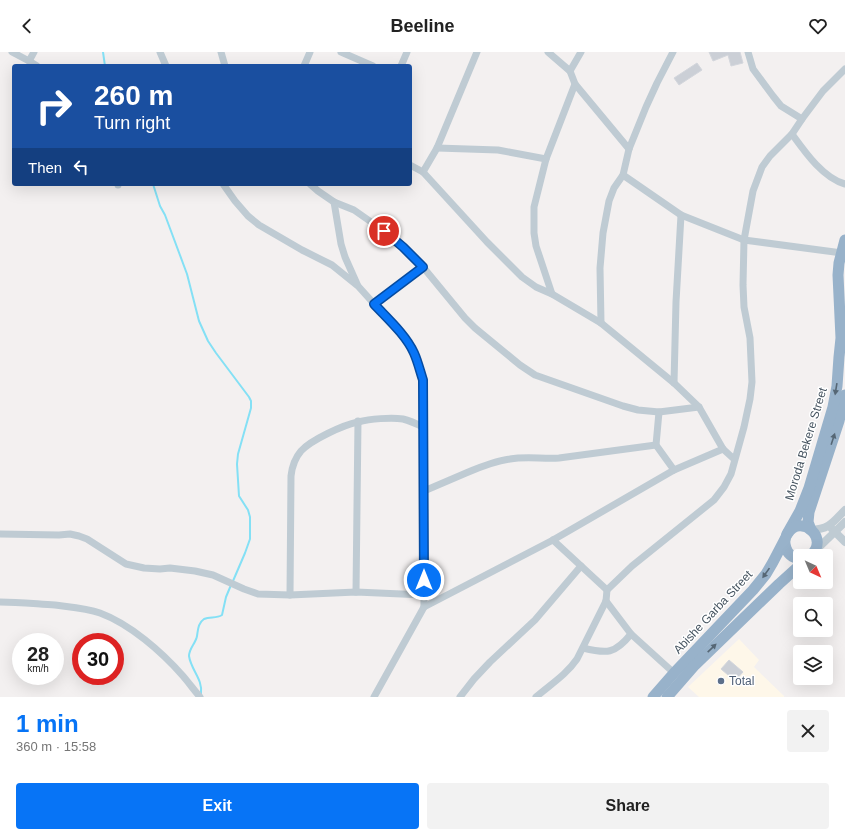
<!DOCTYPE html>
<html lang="en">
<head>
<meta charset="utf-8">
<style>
	body { margin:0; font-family:Arial,sans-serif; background:#f2f2f2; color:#222; height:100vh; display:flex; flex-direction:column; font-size:15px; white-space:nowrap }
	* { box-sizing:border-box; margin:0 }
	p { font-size:13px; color:#767676 }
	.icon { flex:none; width:22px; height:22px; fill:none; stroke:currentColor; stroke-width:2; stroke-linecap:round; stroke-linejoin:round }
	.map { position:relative; height:645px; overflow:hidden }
	.details { display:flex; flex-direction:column; background:#fff; flex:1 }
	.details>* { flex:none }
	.hud { position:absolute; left:12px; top:12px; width:400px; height:122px; border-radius:4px; box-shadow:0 4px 16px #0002; background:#1a4fa0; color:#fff; overflow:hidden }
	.needle { width:26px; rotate:136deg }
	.fabs { position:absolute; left:793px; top:497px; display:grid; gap:8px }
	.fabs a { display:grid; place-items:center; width:40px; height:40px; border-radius:4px; background:#fff; box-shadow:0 4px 16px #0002; font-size:20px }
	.speed { position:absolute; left:12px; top:581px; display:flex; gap:8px; font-size:20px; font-weight:700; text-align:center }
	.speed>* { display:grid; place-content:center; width:52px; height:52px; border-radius:50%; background:#fff; box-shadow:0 4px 16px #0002; line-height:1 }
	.speed small { font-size:10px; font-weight:400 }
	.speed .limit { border:6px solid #d22; background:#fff; color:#111 }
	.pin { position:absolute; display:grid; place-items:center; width:34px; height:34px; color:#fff; margin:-17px; border:2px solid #fff; border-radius:50%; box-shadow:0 1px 4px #0007 }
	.me { position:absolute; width:44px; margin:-22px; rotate:0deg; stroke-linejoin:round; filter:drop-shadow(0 0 3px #0008) }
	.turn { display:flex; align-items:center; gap:14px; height:84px; padding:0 16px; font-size:18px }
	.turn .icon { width:52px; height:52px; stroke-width:2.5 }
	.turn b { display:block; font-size:28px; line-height:34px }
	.then { display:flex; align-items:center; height:38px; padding:0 16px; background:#0003; gap:8px; font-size:15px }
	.round { display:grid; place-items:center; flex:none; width:42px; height:42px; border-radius:4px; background:#f2f2f2 }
	.headline { display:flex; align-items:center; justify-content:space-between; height:68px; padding:0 16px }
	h1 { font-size:24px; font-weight:700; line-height:30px; color:#0774f6 }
	.primary-button { display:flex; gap:8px; margin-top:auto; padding:8px 16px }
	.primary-button a { flex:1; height:46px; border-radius:4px; background:#0774f6; color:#fff; font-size:16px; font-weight:700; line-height:46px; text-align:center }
	.primary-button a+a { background:#f2f2f2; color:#222 }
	header { display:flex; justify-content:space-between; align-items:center; height:52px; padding:0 16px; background:#fff; font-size:18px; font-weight:700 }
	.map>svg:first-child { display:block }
</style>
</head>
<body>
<header><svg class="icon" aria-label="back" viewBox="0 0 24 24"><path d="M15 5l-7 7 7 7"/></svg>Beeline<svg class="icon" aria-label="heart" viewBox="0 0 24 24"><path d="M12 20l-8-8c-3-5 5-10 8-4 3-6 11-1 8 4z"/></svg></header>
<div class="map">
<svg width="845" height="645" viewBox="0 0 845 645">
	<rect width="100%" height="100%" fill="#f3f0f0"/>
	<polygon fill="#fef7e9" points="739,587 759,608 754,615 784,644 784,645 699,645 688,635"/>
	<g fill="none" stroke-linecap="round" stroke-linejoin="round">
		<g stroke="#84e0f5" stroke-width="2">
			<polyline points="103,0 105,14"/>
			<polyline points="153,132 160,154 165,163 187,222 199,269 208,289 216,301 249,345 251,349 251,356 238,402 237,412 239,444 248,458 250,465 250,487 245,501 233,529"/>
			<path d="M201,642c2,-15 -10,-24 -12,-38 0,-8 7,-13 8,-20 1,-6 1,-13 7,-17 6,-3 12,0 18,-4l4,-18 5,-12"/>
		</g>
	</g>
	<g fill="#cbcfd6" stroke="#d3d6dc">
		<polygon points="709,0 740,0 743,11 731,14 728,3 713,9"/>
		<polygon points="697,11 702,18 679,33 674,26"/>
		<polygon points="729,608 743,620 735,629 721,617"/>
	</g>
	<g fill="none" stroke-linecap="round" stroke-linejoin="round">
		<g stroke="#bfcbd3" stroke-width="7">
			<polyline points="12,0 29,9 37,14"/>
			<polyline points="160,0 166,14"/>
			<polyline points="221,0 225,14"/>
			<polyline points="341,0 373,14"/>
			<polyline points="548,0 570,19 575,32 629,97"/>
			<polyline points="748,0 753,17 773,44 781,54 802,67"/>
			<polyline points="29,9 34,0"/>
			<polyline points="304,14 310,0"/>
			<polyline points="401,14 407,0"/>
			<polyline points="570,19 581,0"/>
			<path d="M792,82c13,18 31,44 53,50"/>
			<polyline points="437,96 498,98 546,107"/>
			<polyline points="410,113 423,120 487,190 522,225 536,235 552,242 601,271 674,331 699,355 723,397 734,407"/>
			<polyline points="423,120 437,96 477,0"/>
			<polyline points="623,123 681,163 744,188 842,201 845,200"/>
			<polyline points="223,132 235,149 248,164 259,173 302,198 332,213 358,234 394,274 407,290 413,300 419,312 423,328 424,555 374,645"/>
			<polyline points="310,132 318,139 334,150 354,158 384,179 403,195 423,215 465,266 475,276 520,313 535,323 623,354 638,358 659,360 699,355"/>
			<polyline points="118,133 118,132"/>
			<polyline points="334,150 341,192 345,205 357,232"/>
			<polyline points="552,242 536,194 534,181 534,155 546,107 575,32"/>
			<polyline points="374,252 423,215"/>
			<polyline points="601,271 600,216 603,181 609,149 614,136 623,123 629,97 646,55 657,31 673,0"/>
			<polyline points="674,331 676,250 681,163"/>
			<polyline points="659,360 656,393 674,418"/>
			<path d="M424,439c14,-6 28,-12 42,-18 14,-6 29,-12 44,-14 16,-3 32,0 49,-1l97,-13"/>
			<polyline points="0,482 59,483 70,482 79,484 87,487 126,512 144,516 160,517 170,516 195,519 213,523 244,537 258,542 290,543 356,540 424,543"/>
			<polyline points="553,488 607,538"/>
			<polyline points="356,540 358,369"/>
			<path d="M290,543l1,-119c1,-9 4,-18 10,-25 10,-11 42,-26 57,-29 12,-3 33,-5 45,-3 8,2 14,5 20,8"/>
			<polyline points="606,549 631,582 674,621"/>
			<path d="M0,550c18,0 37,2 55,3 15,2 31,3 45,8 30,11 62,39 83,63 6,7 11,14 17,21"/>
			<polyline points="424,555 553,488 674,418 723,397"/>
			<path d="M583,596c24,6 32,6 48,-14"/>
			<polyline points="460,645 474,627 490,610 535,568 581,514"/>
			<path d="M536,645c15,-13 30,-22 41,-38l29,-58 1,-11 25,-24 82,-66 10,-13 7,-13 13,-47 6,-28 2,-17 -2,-44 -6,-31 -1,-22 1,-45 9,-49 9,-24 8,-11 22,-22 10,-15 21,-28 22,-22"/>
		</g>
		<g stroke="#bfcbd3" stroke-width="8">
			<polyline points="832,477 845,490"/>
			<path d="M811,478c19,-1 22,-8 34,-20"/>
			<polyline points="814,500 845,470"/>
		</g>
		<g stroke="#98b2ca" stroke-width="11">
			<polyline points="811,478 808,470 809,460 839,369 845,343"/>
			<polyline points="787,482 800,459 809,436 833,355 837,334 839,305 841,286 838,223 839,211 845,188"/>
			<path d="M800,507c-6,-1 -12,-4 -14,-11 -2,-5 -1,-11 2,-15 13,-20 43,6 22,23"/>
			<polyline points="653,645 674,621 753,538 766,522 773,510 785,487"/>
			<polyline points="667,645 695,613 779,532 800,513"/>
		</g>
	</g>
	<defs><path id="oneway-solid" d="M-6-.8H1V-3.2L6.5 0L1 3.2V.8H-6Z"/></defs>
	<g fill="#566775">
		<use href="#oneway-solid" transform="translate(836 337) rotate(99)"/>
		<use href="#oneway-solid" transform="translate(833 387) rotate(-72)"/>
		<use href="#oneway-solid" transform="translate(766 521) rotate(125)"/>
		<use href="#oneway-solid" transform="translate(712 596) rotate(-44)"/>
	</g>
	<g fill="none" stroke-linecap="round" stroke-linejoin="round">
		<g stroke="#054ba0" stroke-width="10">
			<path id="route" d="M384,179l19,16 20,20 -49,37c13,14 32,31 40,49 4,9 6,18 9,27l1,200"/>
		</g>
		<use href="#route" stroke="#0774f6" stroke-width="7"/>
	</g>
	<circle fill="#5c6f8a" stroke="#fff" stroke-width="1.5" cx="721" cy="629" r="4"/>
	<g text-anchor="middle" stroke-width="3" stroke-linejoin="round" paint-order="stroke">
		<g font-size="12" fill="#465460" stroke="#fff">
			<text transform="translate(806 392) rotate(-73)" y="4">Moroda Bekere Street</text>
			<text transform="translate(713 560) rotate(-47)" y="4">Abishe Garba Street</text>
		</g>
		<g font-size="12" fill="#4e5e75" stroke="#fff" text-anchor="start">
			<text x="729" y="633">Total</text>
		</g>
	</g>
</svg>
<div class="fabs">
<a><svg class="needle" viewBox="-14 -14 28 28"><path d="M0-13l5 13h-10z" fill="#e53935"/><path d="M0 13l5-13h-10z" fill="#767676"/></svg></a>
<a><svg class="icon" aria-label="search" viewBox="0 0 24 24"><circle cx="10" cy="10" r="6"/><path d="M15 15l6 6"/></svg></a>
<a><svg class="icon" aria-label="layers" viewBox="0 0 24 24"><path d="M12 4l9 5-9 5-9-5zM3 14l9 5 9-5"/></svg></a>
</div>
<div class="speed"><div>28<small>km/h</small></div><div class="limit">30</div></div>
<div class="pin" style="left:384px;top:179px;background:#d93025"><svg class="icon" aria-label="arrive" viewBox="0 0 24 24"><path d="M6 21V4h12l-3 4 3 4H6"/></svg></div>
<svg class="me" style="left:424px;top:528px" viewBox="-20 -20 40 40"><circle r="17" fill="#0774f6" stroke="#fff" stroke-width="3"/><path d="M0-11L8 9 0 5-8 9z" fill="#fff"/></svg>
<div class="hud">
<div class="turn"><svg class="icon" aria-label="right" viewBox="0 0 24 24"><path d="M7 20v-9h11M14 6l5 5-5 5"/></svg><div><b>260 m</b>Turn right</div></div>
<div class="then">Then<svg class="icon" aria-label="left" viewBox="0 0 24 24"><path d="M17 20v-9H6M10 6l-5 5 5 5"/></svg></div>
</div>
</div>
<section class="details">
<div class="headline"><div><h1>1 min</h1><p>360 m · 15:58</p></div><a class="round"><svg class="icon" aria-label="close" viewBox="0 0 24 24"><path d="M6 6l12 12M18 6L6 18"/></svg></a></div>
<div class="primary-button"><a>Exit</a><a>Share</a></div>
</section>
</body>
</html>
